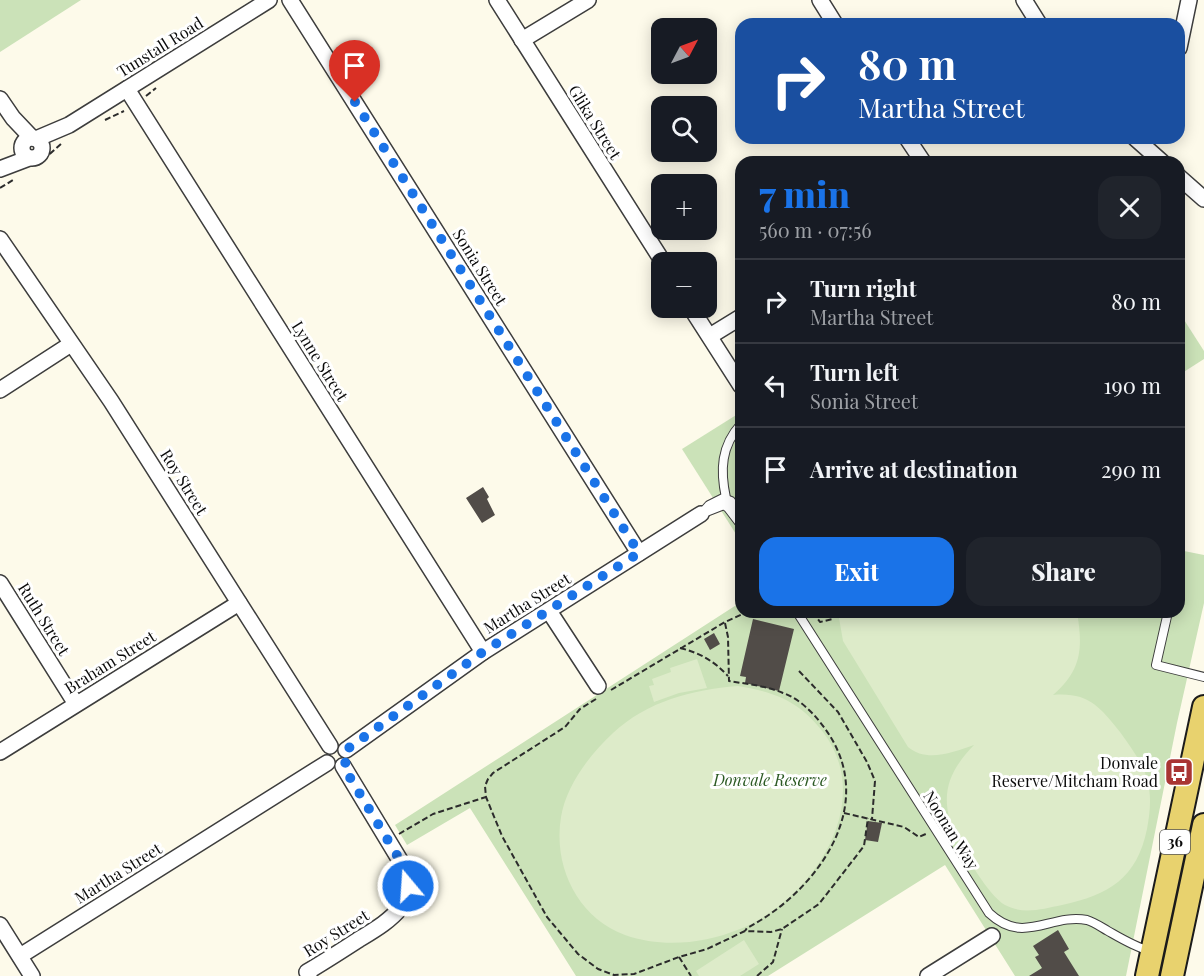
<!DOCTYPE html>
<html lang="en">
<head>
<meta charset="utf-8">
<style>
	body { margin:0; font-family:"Playfair Display",serif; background:#20242c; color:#f1f3f6; height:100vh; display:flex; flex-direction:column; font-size:22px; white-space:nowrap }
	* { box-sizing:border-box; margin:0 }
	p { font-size:20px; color:#9ea1a6 }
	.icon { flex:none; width:33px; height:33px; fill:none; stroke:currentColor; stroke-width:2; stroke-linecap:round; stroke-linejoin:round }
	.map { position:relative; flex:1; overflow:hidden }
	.side { position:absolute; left:735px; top:156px; width:450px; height:462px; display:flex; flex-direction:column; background:#171b24; border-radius:18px; box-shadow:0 3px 15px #0003 }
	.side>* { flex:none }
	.banner { position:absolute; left:735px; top:18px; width:450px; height:126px; border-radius:18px; box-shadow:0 3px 15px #0003; background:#1a4fa0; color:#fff; overflow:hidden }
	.needle { width:39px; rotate:49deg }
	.fabs { position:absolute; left:651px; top:18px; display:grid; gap:12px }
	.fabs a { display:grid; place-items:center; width:66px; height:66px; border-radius:12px; background:#171b24; box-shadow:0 3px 15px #0003; font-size:30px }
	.pin { position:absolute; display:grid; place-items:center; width:51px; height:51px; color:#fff; margin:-62px -26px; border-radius:50% 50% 50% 0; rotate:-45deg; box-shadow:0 0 6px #0007 }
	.pin .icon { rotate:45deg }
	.me { position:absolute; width:66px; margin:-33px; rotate:342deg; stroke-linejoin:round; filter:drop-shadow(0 0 4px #0008) }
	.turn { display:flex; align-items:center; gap:21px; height:126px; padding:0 24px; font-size:27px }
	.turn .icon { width:78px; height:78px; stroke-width:2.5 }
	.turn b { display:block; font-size:42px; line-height:51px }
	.round { display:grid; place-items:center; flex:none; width:63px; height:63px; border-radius:18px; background:#20242c }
	.headline { display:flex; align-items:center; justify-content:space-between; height:102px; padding:0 24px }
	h1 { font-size:36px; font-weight:800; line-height:45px; color:#1a73e8 }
	.cta { display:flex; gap:12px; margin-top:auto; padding:12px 24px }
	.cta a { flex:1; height:69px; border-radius:18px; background:#1a73e8; color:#fff; font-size:24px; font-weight:800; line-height:69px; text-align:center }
	.cta a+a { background:#20242c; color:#f1f3f6 }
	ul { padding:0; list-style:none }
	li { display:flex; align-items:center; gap:18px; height:84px; padding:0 24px; border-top:2px solid #363941 }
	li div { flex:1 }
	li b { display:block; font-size:22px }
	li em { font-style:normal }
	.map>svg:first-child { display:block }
</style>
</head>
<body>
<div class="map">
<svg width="1204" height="976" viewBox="0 0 1204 976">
	<rect width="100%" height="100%" fill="#fdfaea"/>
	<g fill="#cbe2b8">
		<polygon points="0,0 81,0 0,52"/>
		<polygon points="1179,312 1204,351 1204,359 1179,375"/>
		<polygon points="741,412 741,542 682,449"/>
		<polygon points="1179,550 1204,555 1204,603 1177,723 1126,976 1015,976 945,865 768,976 576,976 470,808 407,845 395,825 741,602 741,612 1179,612"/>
	</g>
	<g fill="#ddebc9">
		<path d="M838,612h239c6,36 5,58 -24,83 35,-3 47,12 67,37 10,14 23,31 27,47 5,17 3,34 0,50 -10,49 -38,66 -85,76 -20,4 -38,10 -57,0 -16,-9 -42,-53 -50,-70 -16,-38 -8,-62 19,-90 -21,7 -47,18 -66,2l-65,-106z"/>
		<polygon points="697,659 707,688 679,693 654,702 649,686 654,685 652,679 671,672 670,668"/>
		<path d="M738,686c37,6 61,15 85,46 54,71 -11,168 -83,197 -37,15 -78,19 -115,6 -48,-18 -72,-69 -64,-118 5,-31 29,-63 52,-84 35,-32 78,-43 125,-47z"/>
		<polygon points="744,940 759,964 740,976 699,976 696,971"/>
	</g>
	<g fill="#514c48">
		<polygon points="483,487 489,497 487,499 495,515 482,523 466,498"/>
		<polygon points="753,619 794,629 779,691 745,683 746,677 740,676"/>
		<polygon points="714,633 720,644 710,650 704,639"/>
		<polygon points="868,821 882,823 878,842 865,840"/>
		<polygon points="1058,930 1069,949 1064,952 1079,976 1029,976 1042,968 1035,957 1039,955 1033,946"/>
	</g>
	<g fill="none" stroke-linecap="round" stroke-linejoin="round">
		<g stroke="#3d3d3d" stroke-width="10">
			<g id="lane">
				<path d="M726,498c-6,-28 -5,-52 15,-74"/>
				<polyline points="701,514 709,505 723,498 731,501 741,516"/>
				<polyline points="701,514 724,505 728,508 741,525"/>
				<path d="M797,612l192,301c35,33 61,0 98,7 7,2 14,7 21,11 14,8 27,16 42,20"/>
				<polyline points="1168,612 1156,665 1204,677"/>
			</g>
		</g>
		<g stroke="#3d3d3d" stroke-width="18">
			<g id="street">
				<polyline points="290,0 639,553"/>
				<polyline points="497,0 663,262"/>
				<polyline points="820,0 835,24"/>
				<polyline points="1024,0 1039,24"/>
				<polyline points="522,40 588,0"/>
				<polyline points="1179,48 1189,0"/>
				<polyline points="127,89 483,652"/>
				<polyline points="0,99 13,118 32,138"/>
				<circle cx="32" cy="148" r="10"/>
				<polyline points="907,138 923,162"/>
				<polyline points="1135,138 1162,162"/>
				<polyline points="36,139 69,125 269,0"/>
				<polyline points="0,169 29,158"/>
				<polyline points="1179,177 1204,199"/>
				<polyline points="0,239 111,401 330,746"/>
				<polyline points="691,308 741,386"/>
				<polyline points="710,336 741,317"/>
				<polyline points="0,390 71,344"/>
				<polyline points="0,583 76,704"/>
				<polyline points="549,611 598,686"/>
				<polyline points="346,750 483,652 701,514"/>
				<polyline points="0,752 239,603"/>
				<polyline points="0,925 32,976"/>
				<polyline points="20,956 327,763"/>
				<path d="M309,976l-2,-4c17,-10 34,-21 51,-32 31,-19 65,-38 43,-78l-58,-96"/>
				<polyline points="928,976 992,936"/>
			</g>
		</g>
		<g stroke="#1b1b1b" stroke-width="26">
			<g id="primary">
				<polyline points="1147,976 1204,707"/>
				<polyline points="1172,976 1204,825"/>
			</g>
		</g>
		<g stroke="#2c2c2c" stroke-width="2" stroke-dasharray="6 3" stroke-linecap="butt">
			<polyline points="146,96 156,88"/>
			<polyline points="105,120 124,111"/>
			<polyline points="43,160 61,144"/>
			<polyline points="0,188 13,180"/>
			<polyline points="813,612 820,622 833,619"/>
			<path d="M725,623l3,14 1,44c18,3 38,5 54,12 20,7 36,26 47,43 47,75 -17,158 -83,192l-2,3"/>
			<path d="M680,648c20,5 34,13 48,28"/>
			<polyline points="799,671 838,712 867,762 875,781 872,819"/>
			<polyline points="611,690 725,622 747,612"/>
			<polyline points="596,699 580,709 565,727 493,773 488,779 485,786 486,797 502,836 547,917 578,954 598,969 614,975 634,974 679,957 707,949 745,931 771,932 782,929 819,904 864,846 868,818"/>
			<polyline points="844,813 904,827 919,837 928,833"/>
			<polyline points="399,834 433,814 486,797"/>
			<polyline points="679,957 691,976"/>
			<polyline points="757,976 773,962 782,929"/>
		</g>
		<use href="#lane" stroke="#fff" stroke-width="8"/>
		<use href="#street" stroke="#fff" stroke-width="15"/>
		<use href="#primary" stroke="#e8d26e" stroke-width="22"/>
	</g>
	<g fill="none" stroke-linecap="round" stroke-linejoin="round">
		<polyline stroke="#1a73e8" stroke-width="10" stroke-dasharray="0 18" points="355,102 639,553 483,652 346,750 348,759 343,766 401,862 407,873 408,886"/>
	</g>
	<defs>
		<g id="bus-square" transform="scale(1.5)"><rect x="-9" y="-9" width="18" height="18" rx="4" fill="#a93533" stroke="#fff"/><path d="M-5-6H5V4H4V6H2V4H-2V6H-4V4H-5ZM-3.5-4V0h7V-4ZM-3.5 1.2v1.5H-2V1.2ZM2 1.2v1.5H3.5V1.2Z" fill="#fff"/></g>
	</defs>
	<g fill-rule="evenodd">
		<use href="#bus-square" x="1179" y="772"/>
	</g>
	<g text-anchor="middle" stroke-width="6" stroke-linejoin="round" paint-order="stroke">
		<rect fill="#fff" stroke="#545454" stroke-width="1.5" x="1160" y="830" width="30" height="24" rx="4.5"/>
		<g font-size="15" font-weight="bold" fill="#0a0a0a">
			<text x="1175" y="847">36</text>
		</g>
		<g font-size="16" fill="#0a0a0a" stroke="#fff">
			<text transform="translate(160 47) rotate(-32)" y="6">Tunstall Road</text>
			<text transform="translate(595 122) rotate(58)" y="6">Glika Street</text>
			<text transform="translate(480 267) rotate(58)" y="6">Sonia Street</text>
			<text transform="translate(320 361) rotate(58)" y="6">Lynne Street</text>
			<text transform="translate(184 482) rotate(58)" y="6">Roy Street</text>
			<text transform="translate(527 603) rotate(-32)" y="6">Martha Street</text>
			<text transform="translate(44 619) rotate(58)" y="6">Ruth Street</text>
			<text transform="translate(110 662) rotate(-32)" y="6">Braham Street</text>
			<text transform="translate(951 830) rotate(58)" y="6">Noonan Way</text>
			<text transform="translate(118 873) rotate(-32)" y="6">Martha Street</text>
			<text transform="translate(336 933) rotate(-32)" y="6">Roy Street</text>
		</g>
		<g font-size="16" fill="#0a0a0a" stroke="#fff" text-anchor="end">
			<text x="1158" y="769">Donvale<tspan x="1158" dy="18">Reserve/Mitcham Road</tspan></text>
		</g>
		<g font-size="16" font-style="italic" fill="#2b5923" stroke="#fff">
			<text x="770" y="786">Donvale Reserve</text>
		</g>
	</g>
</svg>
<div class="fabs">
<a><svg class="needle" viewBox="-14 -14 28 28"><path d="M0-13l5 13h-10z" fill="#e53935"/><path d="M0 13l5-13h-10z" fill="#9ea1a6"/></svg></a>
<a><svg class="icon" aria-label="search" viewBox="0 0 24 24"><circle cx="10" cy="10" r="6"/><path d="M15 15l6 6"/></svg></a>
<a>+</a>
<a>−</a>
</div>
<div class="pin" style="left:355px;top:102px;background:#d93025"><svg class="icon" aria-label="arrive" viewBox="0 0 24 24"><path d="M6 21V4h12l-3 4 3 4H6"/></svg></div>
<svg class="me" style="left:408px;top:886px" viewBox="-20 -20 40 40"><circle r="17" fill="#1a73e8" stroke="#fff" stroke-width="3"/><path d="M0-11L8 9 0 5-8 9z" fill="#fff"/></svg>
<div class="banner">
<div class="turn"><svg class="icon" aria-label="right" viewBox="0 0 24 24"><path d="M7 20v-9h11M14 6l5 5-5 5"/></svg><div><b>80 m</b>Martha Street</div></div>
</div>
<section class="side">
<div class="headline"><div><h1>7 min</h1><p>560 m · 07:56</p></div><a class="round"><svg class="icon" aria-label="close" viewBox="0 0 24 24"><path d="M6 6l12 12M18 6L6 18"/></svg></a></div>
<ul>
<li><svg class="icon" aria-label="right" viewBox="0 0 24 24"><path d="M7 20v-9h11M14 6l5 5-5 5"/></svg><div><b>Turn right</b><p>Martha Street</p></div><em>80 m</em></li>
<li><svg class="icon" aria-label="left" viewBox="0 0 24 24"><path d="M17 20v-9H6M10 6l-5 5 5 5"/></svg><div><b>Turn left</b><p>Sonia Street</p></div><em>190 m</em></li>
<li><svg class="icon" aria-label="arrive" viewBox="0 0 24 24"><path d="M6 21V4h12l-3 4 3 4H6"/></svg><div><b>Arrive at destination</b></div><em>290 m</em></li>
</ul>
<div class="cta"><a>Exit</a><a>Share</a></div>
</section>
</div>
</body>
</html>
